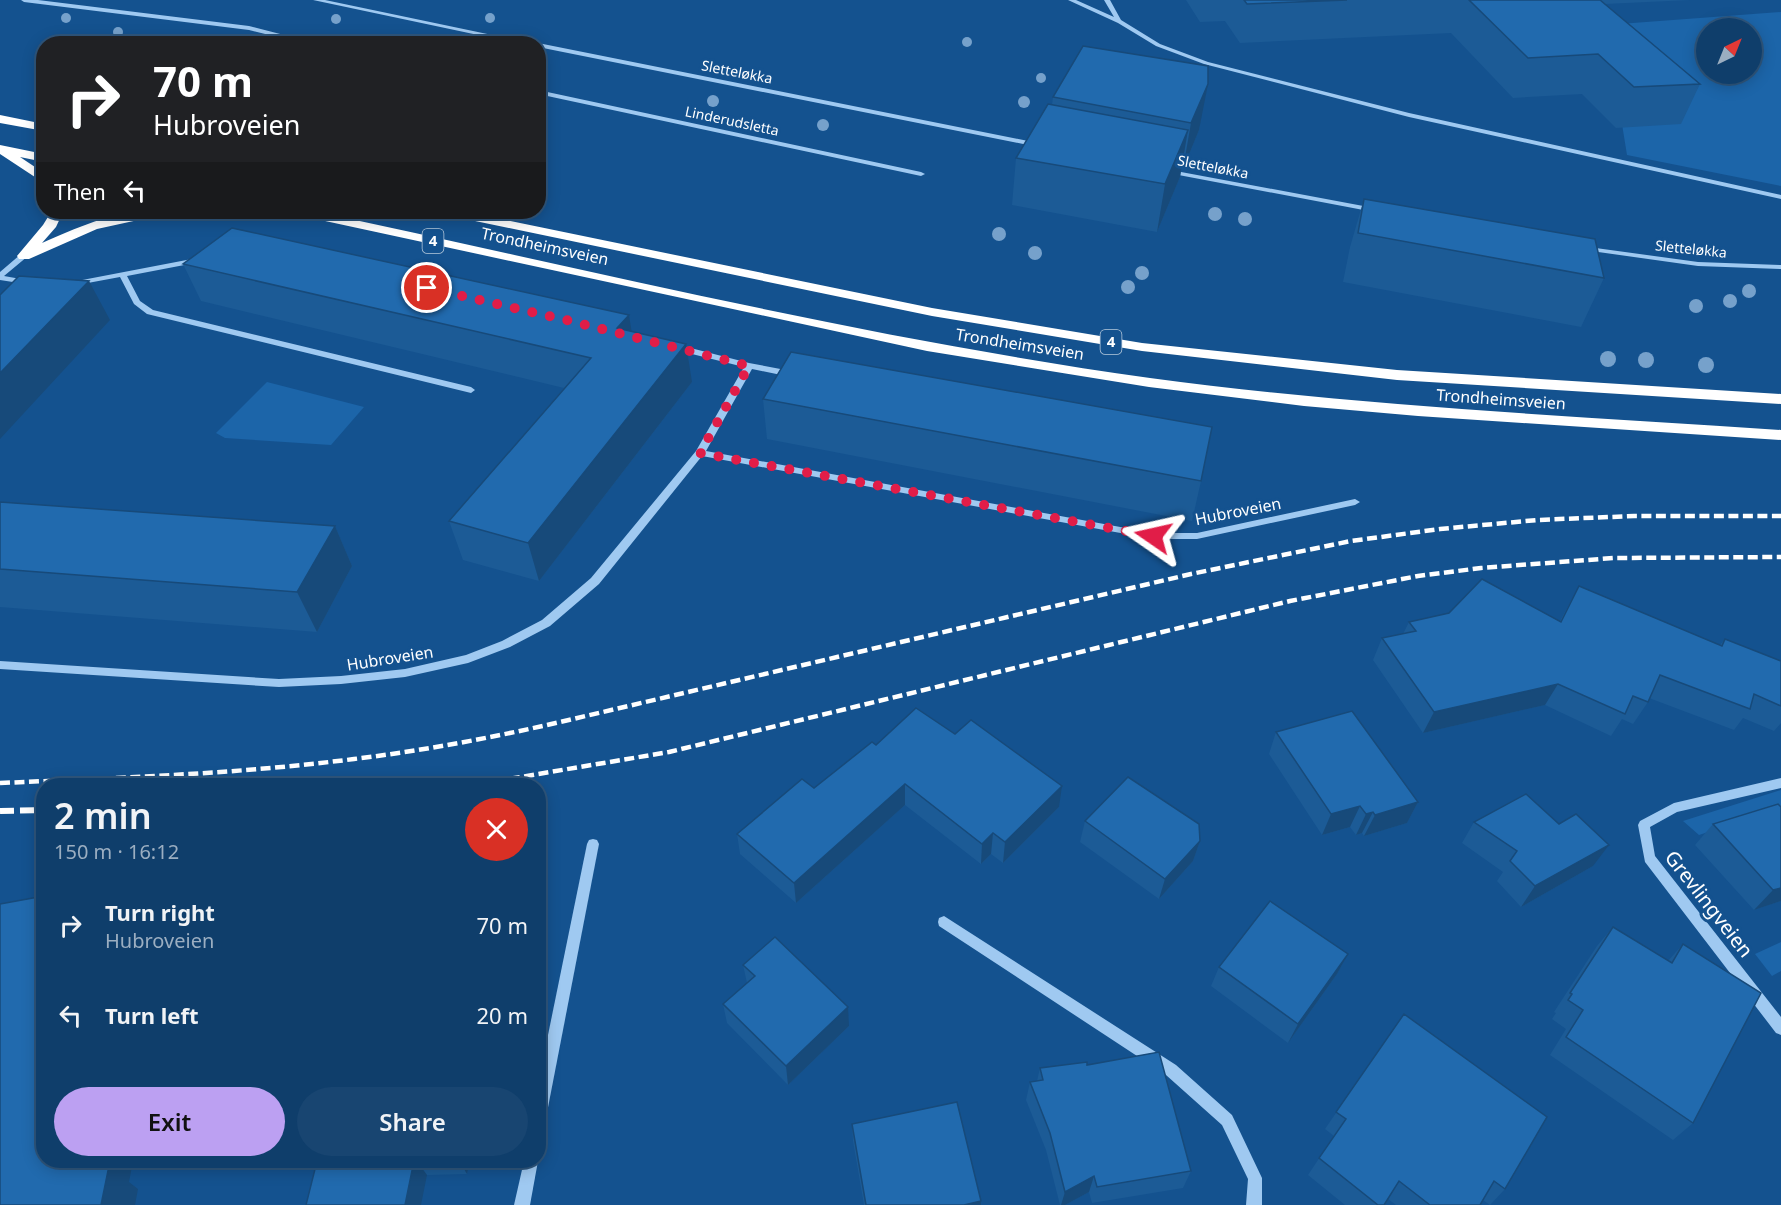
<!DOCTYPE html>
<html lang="en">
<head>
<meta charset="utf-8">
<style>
	body { margin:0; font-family:"Noto Sans",sans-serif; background:#184571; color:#f1f3f6; height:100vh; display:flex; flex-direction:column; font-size:22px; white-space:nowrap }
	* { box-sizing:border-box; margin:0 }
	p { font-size:20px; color:#9baec1 }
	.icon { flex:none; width:33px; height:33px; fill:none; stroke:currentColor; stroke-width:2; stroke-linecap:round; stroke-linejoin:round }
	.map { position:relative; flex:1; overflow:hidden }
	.side { position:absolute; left:36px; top:778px; width:510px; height:390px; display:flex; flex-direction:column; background:#0f3e6b; border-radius:24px; box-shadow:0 3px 15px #0003,0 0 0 2px #2f577e }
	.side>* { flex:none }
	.guide { position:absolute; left:36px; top:36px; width:510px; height:183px; border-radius:24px; box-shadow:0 3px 15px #0003,0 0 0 2px #2f577e; background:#202124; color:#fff; overflow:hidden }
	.needle { width:39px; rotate:43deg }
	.controls { position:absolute; left:1696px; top:18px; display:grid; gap:12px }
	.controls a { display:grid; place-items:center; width:66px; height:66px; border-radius:50%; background:#0f3e6b; box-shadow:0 3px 15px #0003,0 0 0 2px #2f577e; font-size:30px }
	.pin { position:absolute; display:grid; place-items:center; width:51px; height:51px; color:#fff; margin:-26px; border:3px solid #fff; border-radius:50%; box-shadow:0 2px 6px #0007 }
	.me { position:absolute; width:66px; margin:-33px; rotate:281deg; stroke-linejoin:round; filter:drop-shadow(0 0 4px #0008) }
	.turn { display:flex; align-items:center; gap:21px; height:126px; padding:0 18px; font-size:27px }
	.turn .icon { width:78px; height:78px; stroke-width:2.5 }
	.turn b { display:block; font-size:42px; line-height:51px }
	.then { display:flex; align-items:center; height:57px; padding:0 18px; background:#0003; gap:12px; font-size:22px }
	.round { display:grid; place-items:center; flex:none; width:63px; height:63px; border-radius:32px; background:#184571 }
	.head { display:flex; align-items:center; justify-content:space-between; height:102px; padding:0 18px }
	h1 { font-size:36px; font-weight:600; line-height:45px }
	.cta { display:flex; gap:12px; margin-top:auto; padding:12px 18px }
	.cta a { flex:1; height:69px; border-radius:36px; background:#bca0f2; color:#111; font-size:24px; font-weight:600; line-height:69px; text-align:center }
	.cta a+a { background:#184571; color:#f1f3f6 }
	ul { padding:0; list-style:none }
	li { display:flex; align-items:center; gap:18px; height:90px; padding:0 18px }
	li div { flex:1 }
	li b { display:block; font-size:22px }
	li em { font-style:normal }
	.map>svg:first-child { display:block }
</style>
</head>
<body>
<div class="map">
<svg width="1781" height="1205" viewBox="0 0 1781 1205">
	<rect width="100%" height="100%" fill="#14528f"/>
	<g fill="#1c65a9" fill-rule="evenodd">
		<path d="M1781,12v174l-154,-31 -21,-130zM1707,28h45v46h-45z"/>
		<polygon points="267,382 364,407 331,445 225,438 216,433"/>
		<polygon points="1781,790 1781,842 1759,815 1699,835 1683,821"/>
		<polygon points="1781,942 1781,971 1772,976 1755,954"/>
	</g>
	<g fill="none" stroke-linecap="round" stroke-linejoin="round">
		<g fill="#9fc9f1" fill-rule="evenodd">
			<polygon points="21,0 38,0 249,26 319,44 306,44 249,30 24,2"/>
			<polygon points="313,0 325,0 535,44 520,44"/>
			<polygon points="1068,0 1076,0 1114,17 1104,0 1110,0 1121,20 1160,44 1208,62 1409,113 1781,195 1781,199 1409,117 1204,64 1156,46 1118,23"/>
			<polygon points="538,43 1038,143 1042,145 1038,147 538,47 538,44 537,44"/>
			<polygon points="538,90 921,172 925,174 921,176 538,94"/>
			<polygon points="1165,169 1374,208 1378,210 1374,212 1168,173 1164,171"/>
			<polygon points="1581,246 1698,262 1781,265 1781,269 1698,266 1584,250 1581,250"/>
			<polygon points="21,254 24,254 28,256 4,276 32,281 32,285 0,280 0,272"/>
			<polygon points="197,258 201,260 200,262 127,276 140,301 153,310 471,387 475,390 471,393 147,314 134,304 120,277 77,285 73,283 77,281"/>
			<polygon points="675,344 749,363 791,371 795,374 791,377 752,369 706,451 1153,533 1197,533 1355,499 1360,502 1355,505 1197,539 1153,539 702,456 599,584 550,626 510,647 468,663 405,677 341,684 279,687 0,669 0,661 279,679 341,676 405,669 466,655 502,641 542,620 591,578 696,451 744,367 672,349 671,347"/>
			<polygon points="1781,778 1781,788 1677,812 1650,827 1655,856 1781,1017 1781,1035 1776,1033 1645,862 1638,825 1640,821 1674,803"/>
			<polygon points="593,839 597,840 599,844 545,1123 543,1128 538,1130 538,1084 587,844 589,840"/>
			<polygon points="944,916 1176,1065 1232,1115 1262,1178 1262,1205 1246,1205 1248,1179 1222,1125 1166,1075 939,926 938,922 939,918"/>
			<polygon points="524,1161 538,1161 530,1205 514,1205"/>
		</g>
		<g fill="#fff" fill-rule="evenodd">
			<polygon points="0,115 44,124 44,131 0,123"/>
			<polygon points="0,145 44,154 44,162 20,157 44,173 44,183 0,154"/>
			<path d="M51,212h12l-7,15 -14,16c37,-16 79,-36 120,-31l-1,3 -64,14 -68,30h-10l-2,-3 26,-31z"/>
			<path d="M296,212h22c276,59 552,127 832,166 209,28 420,38 631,52v10l-363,-24 -114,-10 -155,-19 -222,-36 -625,-135z"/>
			<polygon points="445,212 467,212 932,308 1142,343 1397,370 1781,394 1781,404 1397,380 1142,351 932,316 451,216"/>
		</g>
		<g stroke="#fff" stroke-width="4.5" stroke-dasharray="10 4.5" stroke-linecap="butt">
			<path d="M0,783c118,-5 237,-9 354,-24 74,-9 147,-23 219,-40l618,-145 160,-33 89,-12 97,-9 97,-4h147"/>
			<polyline points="467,786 669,752 1290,601 1418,576 1481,568 1614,558 1781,557"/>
		</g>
		<polyline stroke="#fff" stroke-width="6" stroke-dasharray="14 6" stroke-linecap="butt" points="0,811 44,810"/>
	</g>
	<g fill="#76a1cb">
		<circle cx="66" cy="18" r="5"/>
		<circle cx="490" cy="18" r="5"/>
		<circle cx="336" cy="19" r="5"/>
		<circle cx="118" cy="32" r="5"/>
		<circle cx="967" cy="42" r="5"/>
		<circle cx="1041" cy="78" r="5"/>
		<circle cx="713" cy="101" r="6"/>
		<circle cx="1024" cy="102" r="6"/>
		<circle cx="823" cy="125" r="6"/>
		<circle cx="1215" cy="214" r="7"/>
		<circle cx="1245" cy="219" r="7"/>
		<circle cx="999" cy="234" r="7"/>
		<circle cx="1035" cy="253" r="7"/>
		<circle cx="1142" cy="273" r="7"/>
		<circle cx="1128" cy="287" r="7"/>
		<circle cx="1749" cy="291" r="7"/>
		<circle cx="1730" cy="301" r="7"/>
		<circle cx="1696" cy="306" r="7"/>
		<circle cx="1608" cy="359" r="8"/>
		<circle cx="1646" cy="360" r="8"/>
		<circle cx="1706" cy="365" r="8"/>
	</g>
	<g fill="#1c5b96">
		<polygon points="1186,0 1690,0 1605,4 1700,84 1681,124 1616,128 1582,94 1513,98 1451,33 1240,43 1225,21 1200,22"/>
		<polygon points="1208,66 1199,130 1183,169 1181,169 1180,177 1157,232 1012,205 1016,158 1052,105 1053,97"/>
		<polygon points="1364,199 1604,278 1581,327 1343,282 1350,247"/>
		<polygon points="183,264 632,331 692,382 539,581 463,560 449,521 564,388 201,301"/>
		<polygon points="763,399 1201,481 1192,521 767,439"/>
		<polygon points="0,502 335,526 352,566 317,632 0,607"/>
		<polygon points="1579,586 1720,645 1725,639 1781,661 1781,723 1774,731 1743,718 1734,730 1649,698 1648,702 1633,724 1622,719 1611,736 1545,705 1423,733 1373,660 1382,638 1403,634 1409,622 1560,621"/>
		<polygon points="1276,732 1418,802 1407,823 1364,836 1362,833 1356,835 1350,827 1322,835 1269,754"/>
		<polygon points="876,745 1059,807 1003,863 991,854 981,864 905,805 796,903 740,854 737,834 814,788"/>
		<polygon points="1778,804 1781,901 1754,910 1695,845 1713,824"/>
		<polygon points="1085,821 1200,841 1193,861 1159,899 1080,842"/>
		<polygon points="1474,822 1593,866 1521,907 1497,881 1503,872 1462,843"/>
		<polygon points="1613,927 1668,961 1683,944 1693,1123 1673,1140 1550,1055 1566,1029 1552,1019 1556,1013 1554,1012 1597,946"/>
		<polygon points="1348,954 1337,974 1288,1043 1211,986 1219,967"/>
		<polygon points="743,965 849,1026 788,1085 727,1023 723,1004 747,983"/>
		<polygon points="1404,1014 1505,1189 1490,1205 1483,1200 1480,1205 1396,1205 1388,1199 1384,1205 1345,1205 1308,1175 1334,1136 1325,1129"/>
		<polygon points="1087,1065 1191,1171 1183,1188 1092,1203 1089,1192 1065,1205 1060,1205 1046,1150 1026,1100 1030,1082 1037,1081 1040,1068"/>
		<polygon points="852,1124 981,1205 864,1205 853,1141"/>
		<polygon points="317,1161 470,1161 467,1174 427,1175"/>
	</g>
	<g fill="#174a7a">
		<polygon points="1208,84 1199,130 1183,169 1191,123"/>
		<polygon points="1188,130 1180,177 1157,232 1165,184"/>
		<polygon points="89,281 110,320 0,439 0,373"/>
		<polygon points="629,315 635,353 617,328"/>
		<polygon points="686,344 692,382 539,581 528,543"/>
		<polygon points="335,526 352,566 317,632 297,592"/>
		<polygon points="1558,684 1545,705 1423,733 1434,712"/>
		<polygon points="905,784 905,805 796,903 794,883"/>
		<polygon points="1062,786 1059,807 1003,863 1005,842"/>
		<polygon points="1418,802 1407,823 1364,836 1375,815"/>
		<polygon points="1360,806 1350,827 1322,835 1331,814"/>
		<polygon points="1373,812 1362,833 1356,835 1366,814"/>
		<polygon points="993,833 991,854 981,864 982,844"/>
		<polygon points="1200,841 1193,861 1159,899 1165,879"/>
		<polygon points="1609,845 1593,866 1521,907 1535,886"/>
		<polygon points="1781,888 1781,901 1754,910 1773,890"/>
		<polygon points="1348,954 1337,974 1288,1043 1298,1024"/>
		<polygon points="848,1007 849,1026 788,1085 786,1066"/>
		<polygon points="100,1161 133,1161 129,1182 138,1189 135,1205 101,1205 98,1168"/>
		<polygon points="414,1161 417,1161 427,1175 421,1205 405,1205"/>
		<polygon points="459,1161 470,1161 467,1174"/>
		<polygon points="1094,1176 1089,1192 1065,1205 1061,1205 1065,1192"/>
		<polygon points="981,1201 981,1205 964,1205"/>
	</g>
	<g fill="#216aae" stroke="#174a7a" stroke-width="1.5">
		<polygon points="1244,0 1347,0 1247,4"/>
		<polygon points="1469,0 1600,0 1700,84 1634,87 1598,54 1528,58"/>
		<polygon points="1083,46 1208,66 1208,84 1191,123 1053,97"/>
		<polygon points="1048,104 1188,130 1165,184 1016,158"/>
		<polygon points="1364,199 1595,239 1604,278 1358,233"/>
		<polygon points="232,228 629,315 617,328 686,344 528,543 449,521 591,358 183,264"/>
		<polygon points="19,276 89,281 0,373 0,295"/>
		<polygon points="791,352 1212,427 1201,481 763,399"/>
		<polygon points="0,502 335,526 297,592 0,569"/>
		<polygon points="1482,579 1561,622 1579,586 1722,646 1725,639 1781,661 1781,706 1754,694 1750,709 1660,675 1648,702 1633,696 1625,714 1558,684 1434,712 1382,638 1416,631 1409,622 1449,613"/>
		<polygon points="916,708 955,734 971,720 1062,786 1005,842 993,833 982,844 905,784 794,883 737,834 802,779 814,788 872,742 876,745"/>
		<polygon points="1352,711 1418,802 1375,815 1373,812 1366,814 1360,806 1331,814 1276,732"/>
		<polygon points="1128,777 1199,824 1200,841 1165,879 1085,821"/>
		<polygon points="1526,794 1559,824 1576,814 1609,845 1535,886 1510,861 1517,851 1474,822"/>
		<polygon points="1778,804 1781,807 1781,888 1773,890 1713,824"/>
		<polygon points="44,896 44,1161 100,1161 98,1168 109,1166 101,1205 0,1205 0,904"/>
		<polygon points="1270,901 1348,954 1298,1024 1219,967"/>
		<polygon points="1613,927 1672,963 1683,944 1761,993 1693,1123 1566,1037 1583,1010 1568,1000 1572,994 1570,993"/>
		<polygon points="775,937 848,1007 786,1066 723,1004 755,976 743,965"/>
		<polygon points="1404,1014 1547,1117 1505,1189 1494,1181 1480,1205 1430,1205 1399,1181 1384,1205 1378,1205 1319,1158 1346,1119 1336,1112"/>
		<polygon points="1159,1052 1191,1171 1097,1187 1094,1176 1065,1192 1050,1133 1030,1082 1043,1080 1040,1068 1087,1062 1087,1065"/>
		<polygon points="957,1102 981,1201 964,1205 866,1205 852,1124"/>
		<polygon points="317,1161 414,1161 405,1205 306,1205"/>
	</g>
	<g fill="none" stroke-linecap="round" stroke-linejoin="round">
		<polyline stroke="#e11d48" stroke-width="10" stroke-dasharray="0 18" points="427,288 562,319 749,366 700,453 1153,536"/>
	</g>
	<g text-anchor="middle" stroke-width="6" stroke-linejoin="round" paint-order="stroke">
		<g font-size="14" fill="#fff" stroke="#14528f">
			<text transform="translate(737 72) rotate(11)" y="5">Sletteløkka</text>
			<text transform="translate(732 121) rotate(12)" y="5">Linderudsletta</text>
			<text transform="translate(1213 167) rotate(11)" y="5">Sletteløkka</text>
			<text transform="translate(1691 249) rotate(6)" y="5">Sletteløkka</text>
		</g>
		<g fill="#14528f" stroke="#b8cbdd" stroke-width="1.5">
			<rect x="422.5" y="229" width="21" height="24" rx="4.5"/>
			<rect x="1100.5" y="330" width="21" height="24" rx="4.5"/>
		</g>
		<g font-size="15" font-weight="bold" fill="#fff">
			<text x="433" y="246">4</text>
			<text x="1111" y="347">4</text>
		</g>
		<g font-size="16" fill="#fff" stroke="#14528f">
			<text transform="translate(545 246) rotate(12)" y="6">Trondheimsveien</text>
			<text transform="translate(1020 344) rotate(9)" y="6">Trondheimsveien</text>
			<text transform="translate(1501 399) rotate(4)" y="6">Trondheimsveien</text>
			<text transform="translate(1238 511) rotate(-11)" y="6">Hubroveien</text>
			<text transform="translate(390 658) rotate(-9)" y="6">Hubroveien</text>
		</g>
		<g font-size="20" fill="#fff" stroke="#14528f">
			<text transform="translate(1709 904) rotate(52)" y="7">Grevlingveien</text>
		</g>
	</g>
</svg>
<div class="controls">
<a><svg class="needle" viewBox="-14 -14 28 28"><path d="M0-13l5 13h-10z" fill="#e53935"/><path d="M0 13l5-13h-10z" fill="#9baec1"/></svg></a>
</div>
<div class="pin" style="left:427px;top:288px;background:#d93025"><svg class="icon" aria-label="arrive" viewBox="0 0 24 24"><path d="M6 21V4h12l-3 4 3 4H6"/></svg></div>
<svg class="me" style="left:1153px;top:536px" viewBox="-20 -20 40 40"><path d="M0-17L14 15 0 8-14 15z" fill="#e11d48" stroke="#fff" stroke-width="4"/></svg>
<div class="guide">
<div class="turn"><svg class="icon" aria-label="right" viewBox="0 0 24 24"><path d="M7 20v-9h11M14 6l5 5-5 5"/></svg><div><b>70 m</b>Hubroveien</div></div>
<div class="then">Then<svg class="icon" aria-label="left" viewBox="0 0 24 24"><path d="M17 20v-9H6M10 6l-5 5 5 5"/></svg></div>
</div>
<section class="side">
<div class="head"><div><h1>2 min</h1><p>150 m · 16:12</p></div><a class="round" style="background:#d93025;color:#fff"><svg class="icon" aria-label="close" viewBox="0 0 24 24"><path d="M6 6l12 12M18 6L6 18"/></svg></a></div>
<ul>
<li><svg class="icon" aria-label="right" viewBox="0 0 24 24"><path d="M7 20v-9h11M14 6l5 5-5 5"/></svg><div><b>Turn right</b><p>Hubroveien</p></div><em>70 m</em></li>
<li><svg class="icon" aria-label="left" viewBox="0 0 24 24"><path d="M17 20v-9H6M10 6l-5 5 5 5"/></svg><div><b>Turn left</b></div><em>20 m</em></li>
</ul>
<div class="cta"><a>Exit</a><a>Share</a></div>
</section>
</div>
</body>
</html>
